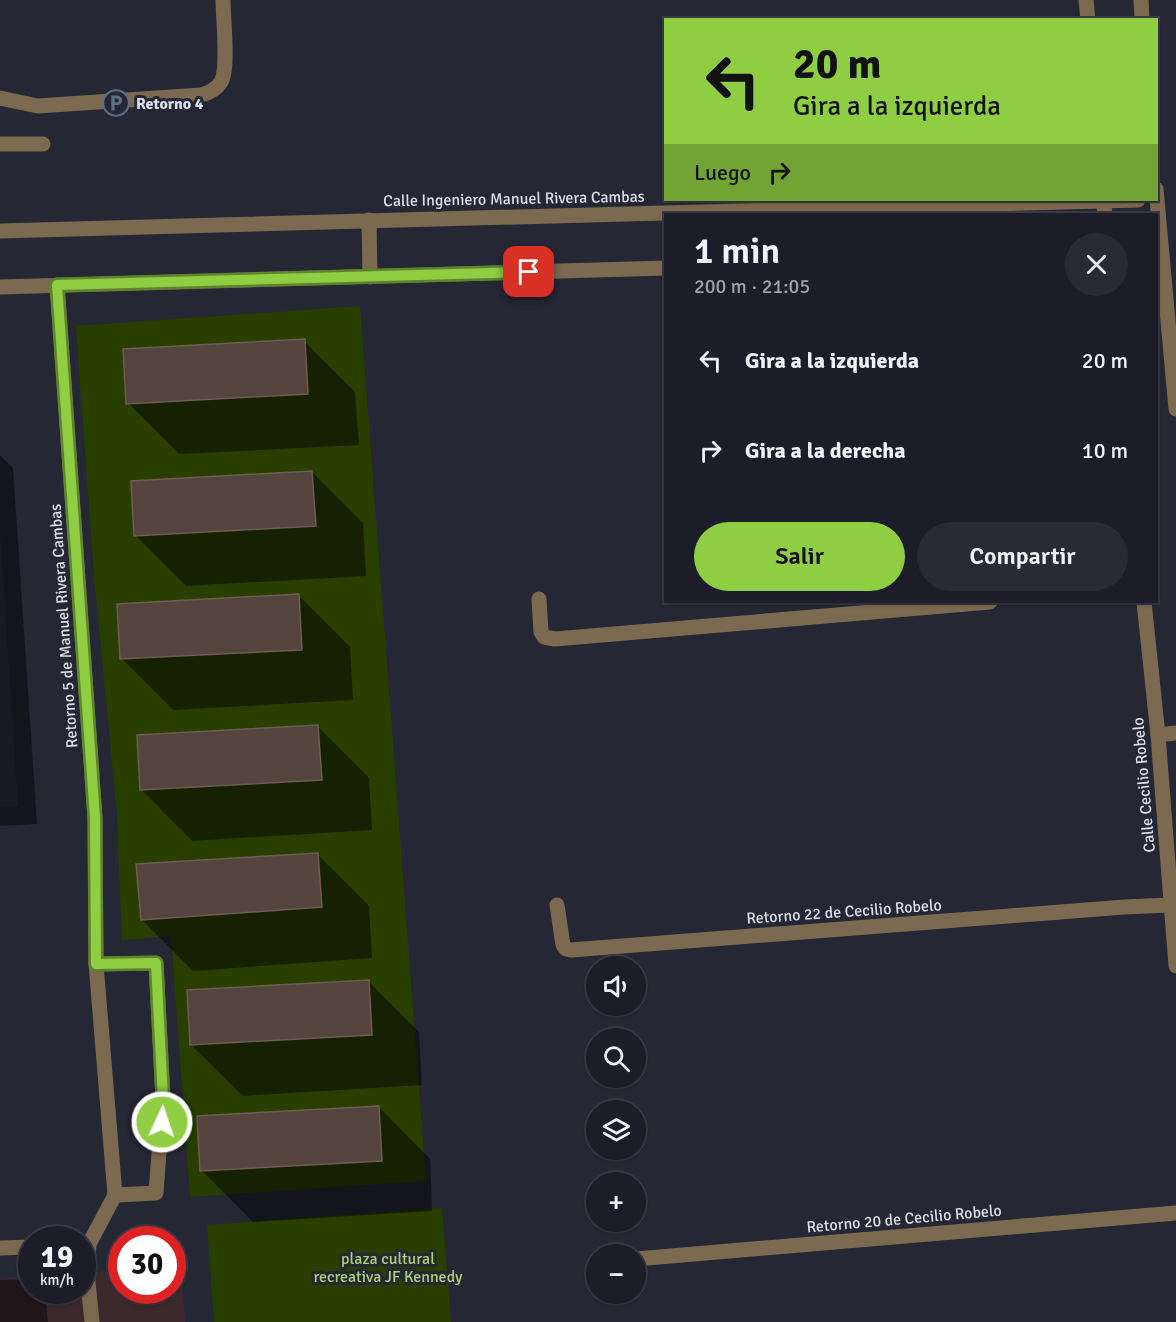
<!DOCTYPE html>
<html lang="es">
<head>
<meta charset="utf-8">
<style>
	body { margin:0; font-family:Signika,sans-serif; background:#292a34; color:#f1f3f6; height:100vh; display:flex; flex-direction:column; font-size:22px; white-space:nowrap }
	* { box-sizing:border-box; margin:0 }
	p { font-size:20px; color:#a0a2a8 }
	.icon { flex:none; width:33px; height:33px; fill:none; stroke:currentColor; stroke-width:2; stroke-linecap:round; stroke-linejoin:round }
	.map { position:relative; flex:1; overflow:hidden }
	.side { position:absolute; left:664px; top:213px; width:494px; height:390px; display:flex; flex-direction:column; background:#1c1d28; border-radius:0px; box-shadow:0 2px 4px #0004,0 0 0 2px #3a3b45 }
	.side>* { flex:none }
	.hud { position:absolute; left:664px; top:18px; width:494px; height:183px; border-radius:0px; box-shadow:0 2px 4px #0004,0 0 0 2px #3a3b45; background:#8fcd42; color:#111; overflow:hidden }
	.controls { position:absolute; left:586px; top:956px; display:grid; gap:12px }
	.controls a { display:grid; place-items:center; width:60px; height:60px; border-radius:50%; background:#1c1d28; box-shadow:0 2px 4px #0004,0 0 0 2px #3a3b45; font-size:30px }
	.speed { position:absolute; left:18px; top:1226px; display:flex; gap:12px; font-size:30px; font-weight:700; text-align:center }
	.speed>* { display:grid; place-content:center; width:78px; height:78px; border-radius:50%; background:#1c1d28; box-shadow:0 2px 4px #0004,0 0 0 2px #3a3b45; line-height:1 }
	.speed small { font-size:15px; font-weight:400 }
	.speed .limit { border:9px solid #d22; background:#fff; color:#111 }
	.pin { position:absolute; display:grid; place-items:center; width:51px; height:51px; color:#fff; margin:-26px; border-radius:12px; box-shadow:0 3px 9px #0006 }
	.me { position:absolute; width:66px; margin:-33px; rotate:3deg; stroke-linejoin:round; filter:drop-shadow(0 0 4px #0008) }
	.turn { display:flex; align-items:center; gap:21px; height:126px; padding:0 30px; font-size:27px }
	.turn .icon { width:78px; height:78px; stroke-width:2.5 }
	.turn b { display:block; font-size:42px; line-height:51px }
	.then { display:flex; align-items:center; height:57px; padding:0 30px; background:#0003; gap:12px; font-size:22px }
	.round { display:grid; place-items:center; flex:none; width:63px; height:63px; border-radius:32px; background:#292a34 }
	.summary { display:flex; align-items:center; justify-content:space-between; height:102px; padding:0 30px }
	h1 { font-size:36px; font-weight:600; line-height:45px }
	.action { display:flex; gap:12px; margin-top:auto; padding:12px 30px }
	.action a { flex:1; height:69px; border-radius:36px; background:#8fcd42; color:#111; font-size:24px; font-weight:600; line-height:69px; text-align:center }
	.action a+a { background:#292a34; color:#f1f3f6 }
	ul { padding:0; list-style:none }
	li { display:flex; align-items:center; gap:18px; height:90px; padding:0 30px }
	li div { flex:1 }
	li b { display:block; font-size:22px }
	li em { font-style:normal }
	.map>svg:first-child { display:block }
</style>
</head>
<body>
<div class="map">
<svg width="1176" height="1322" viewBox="0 0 1176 1322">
	<rect width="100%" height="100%" fill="#252735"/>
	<polygon fill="#3c292e" points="173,1269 181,1269 185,1322 0,1322 0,1279 31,1277 32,1290 82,1290 83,1272 121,1271 122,1290 172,1290"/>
	<polygon fill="#2d2f42" points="0,532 18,806 0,807"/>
	<g fill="#293f00">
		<polygon points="360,306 426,1181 190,1197 171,936 122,940 117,814 94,575 76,326"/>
		<polygon points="442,1208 451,1322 214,1322 207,1225"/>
	</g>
	<g fill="#0007">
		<polygon points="304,341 355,392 359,445 179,454 128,403"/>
		<polygon points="0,455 13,468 37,824 0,826"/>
		<polygon points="312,472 363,523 366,576 186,586 135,535"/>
		<polygon points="299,596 350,647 353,700 173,710 122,659"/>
		<polygon points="318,727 369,778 372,830 192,841 141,789"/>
		<polygon points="318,855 369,906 372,958 193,971 142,920"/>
		<polygon points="368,981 419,1032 422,1085 243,1096 191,1045"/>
		<polygon points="379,1107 430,1159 432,1211 253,1222 202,1171"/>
		<polygon points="32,1279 32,1290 45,1290 48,1322 0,1322 0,1280"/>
	</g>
	<g fill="#55443e" stroke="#6e5c55" stroke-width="1.5">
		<polygon points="305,339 308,394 126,404 123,349"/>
		<polygon points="312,471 316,526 134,536 131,481"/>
		<polygon points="299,594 302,650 120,659 117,604"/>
		<polygon points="318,725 322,780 140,790 137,735"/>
		<polygon points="318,853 322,907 141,920 136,864"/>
		<polygon points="369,980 372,1035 190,1045 187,990"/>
		<polygon points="379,1106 382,1161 200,1171 197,1116"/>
	</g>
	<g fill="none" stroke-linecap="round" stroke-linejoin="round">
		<g stroke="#7b6a4f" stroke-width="15">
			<polyline points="1086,0 1088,20"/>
			<polyline points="1141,0 1142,20"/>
			<path d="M0,98l38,8 163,-11c8,-2 15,-5 20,-13 8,-13 2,-64 2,-82"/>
			<polyline points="0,144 43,144"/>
			<polyline points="1156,189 1176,409"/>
			<polyline points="1103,200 1105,214"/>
			<polyline points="369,220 370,277"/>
			<polyline points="0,231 1138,200"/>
			<polyline points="57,285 95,818 96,964 115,1195"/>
			<polyline points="0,287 666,268"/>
			<polyline points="539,599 541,632 544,637 555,639 990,602"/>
			<polyline points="1144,602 1158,735 1176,966"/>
			<polyline points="1158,735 1176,733"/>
			<polyline points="557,905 563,945 566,949 571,950 1124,907 1170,905"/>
			<polyline points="96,964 156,963 163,1099 156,1193 115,1195"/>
			<polyline points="0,1248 32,1247"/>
			<polyline points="636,1259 1176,1213"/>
			<polyline points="92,1322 87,1272 89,1244 115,1195"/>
		</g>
	</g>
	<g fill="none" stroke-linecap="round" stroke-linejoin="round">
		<g stroke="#5d852b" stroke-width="15">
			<polyline id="route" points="162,1122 163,1099 156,963 96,964 95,818 57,285 529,272"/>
		</g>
		<use href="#route" stroke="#8fcd42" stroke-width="10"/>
	</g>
	<defs>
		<g id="parking-ring" transform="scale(1.35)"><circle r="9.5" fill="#252735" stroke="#5c6f8a" stroke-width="1.5"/><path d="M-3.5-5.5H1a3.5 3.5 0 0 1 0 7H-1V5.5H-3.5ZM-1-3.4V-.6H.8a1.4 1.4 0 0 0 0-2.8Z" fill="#5c6f8a"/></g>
	</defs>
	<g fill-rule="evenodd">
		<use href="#parking-ring" x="116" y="103"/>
	</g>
	<g text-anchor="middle" stroke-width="6" stroke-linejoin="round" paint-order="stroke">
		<g font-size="16" font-weight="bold" fill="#dddee8" stroke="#252735" text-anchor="start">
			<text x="136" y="109">Retorno 4</text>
		</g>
		<g font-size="16" fill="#dddee8" stroke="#252735">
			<text transform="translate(514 198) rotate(-1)" y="6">Calle Ingeniero Manuel Rivera Cambas</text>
			<text transform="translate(63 626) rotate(-94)" y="6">Retorno 5 de Manuel Rivera Cambas</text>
			<text transform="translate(1143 785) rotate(-95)" y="6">Calle Cecilio Robelo</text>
			<text transform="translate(844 911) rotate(-4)" y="6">Retorno 22 de Cecilio Robelo</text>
			<text transform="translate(904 1218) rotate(-5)" y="6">Retorno 20 de Cecilio Robelo</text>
		</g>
		<g font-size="16" fill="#abd475" stroke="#252735">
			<text x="388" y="1264">plaza cultural<tspan x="388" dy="18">recreativa JF Kennedy</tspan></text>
		</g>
	</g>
</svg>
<div class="controls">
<a><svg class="icon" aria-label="sound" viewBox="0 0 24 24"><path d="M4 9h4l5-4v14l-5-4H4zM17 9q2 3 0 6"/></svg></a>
<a><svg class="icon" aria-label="search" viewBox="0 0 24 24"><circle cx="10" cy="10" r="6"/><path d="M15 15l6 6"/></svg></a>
<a><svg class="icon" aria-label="layers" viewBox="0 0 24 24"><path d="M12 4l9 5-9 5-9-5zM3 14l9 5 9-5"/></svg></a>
<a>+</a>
<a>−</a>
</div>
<div class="speed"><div>19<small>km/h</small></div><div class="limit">30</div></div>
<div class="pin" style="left:529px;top:272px;background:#d93025"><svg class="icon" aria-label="arrive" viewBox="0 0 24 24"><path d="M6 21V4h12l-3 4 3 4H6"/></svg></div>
<svg class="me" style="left:162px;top:1122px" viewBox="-20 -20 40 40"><circle r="17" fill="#8fcd42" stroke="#fff" stroke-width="3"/><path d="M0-11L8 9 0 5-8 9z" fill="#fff"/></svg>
<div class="hud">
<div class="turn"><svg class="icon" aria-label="left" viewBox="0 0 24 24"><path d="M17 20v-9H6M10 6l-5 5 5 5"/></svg><div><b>20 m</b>Gira a la izquierda</div></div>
<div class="then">Luego<svg class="icon" aria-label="right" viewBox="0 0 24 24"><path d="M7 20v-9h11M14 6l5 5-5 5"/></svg></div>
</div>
<section class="side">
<div class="summary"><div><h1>1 min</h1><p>200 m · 21:05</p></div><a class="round"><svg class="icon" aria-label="close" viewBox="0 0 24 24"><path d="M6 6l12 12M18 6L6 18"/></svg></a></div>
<ul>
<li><svg class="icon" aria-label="left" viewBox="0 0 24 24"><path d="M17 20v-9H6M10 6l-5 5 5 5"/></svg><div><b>Gira a la izquierda</b></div><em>20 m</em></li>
<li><svg class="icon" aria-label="right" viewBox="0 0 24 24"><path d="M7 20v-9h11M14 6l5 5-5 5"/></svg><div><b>Gira a la derecha</b></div><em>10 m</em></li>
</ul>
<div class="action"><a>Salir</a><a>Compartir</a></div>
</section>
</div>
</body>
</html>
